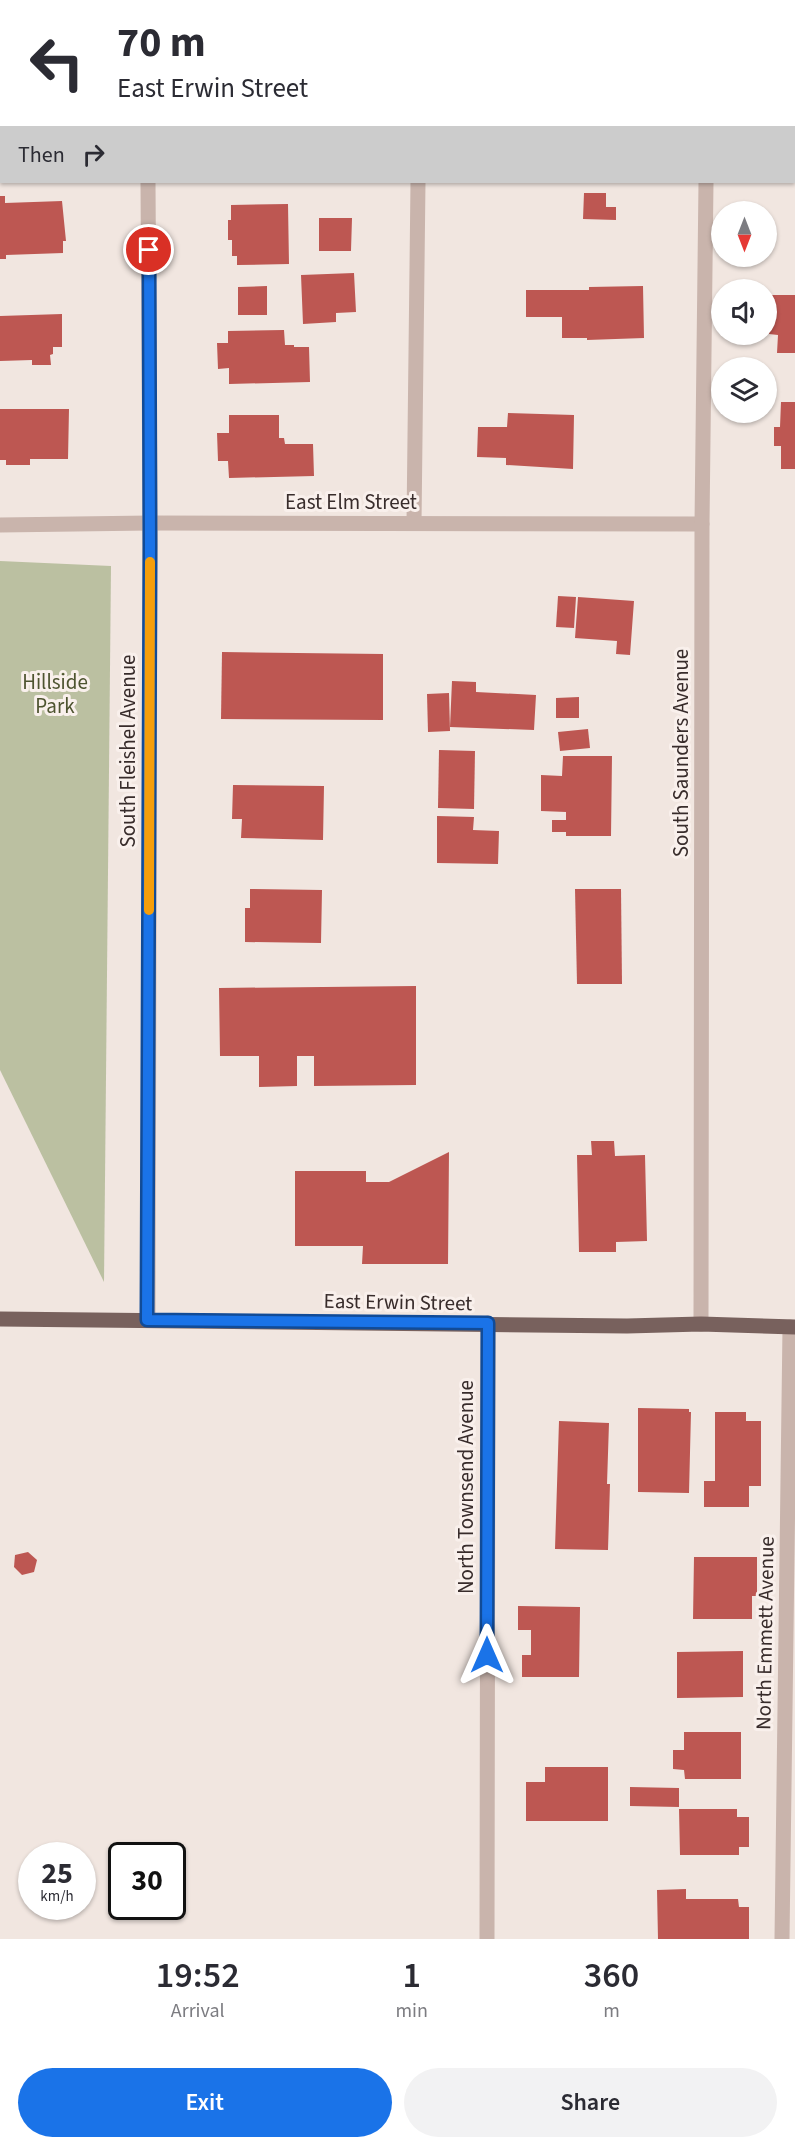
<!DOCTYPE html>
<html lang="en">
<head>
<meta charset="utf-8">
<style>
	body { margin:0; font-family:"Source Sans 3",sans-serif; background:#f2f2f3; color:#2b2b33; height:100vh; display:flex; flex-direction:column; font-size:22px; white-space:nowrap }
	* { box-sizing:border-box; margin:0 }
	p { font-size:20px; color:#7c7c81 }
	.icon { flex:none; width:33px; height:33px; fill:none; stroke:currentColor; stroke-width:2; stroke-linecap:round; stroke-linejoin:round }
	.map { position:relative; height:1939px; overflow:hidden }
	.details { display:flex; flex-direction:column; background:#fff; flex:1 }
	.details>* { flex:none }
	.banner { position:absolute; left:0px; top:0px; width:795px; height:183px; box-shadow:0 2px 4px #0004; background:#fff; color:#2b2b33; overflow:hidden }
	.needle { width:39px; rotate:180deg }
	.buttons { position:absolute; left:711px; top:201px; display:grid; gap:12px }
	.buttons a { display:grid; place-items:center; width:66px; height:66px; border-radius:50%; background:#fff; box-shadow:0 2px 4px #0004; font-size:30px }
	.speed { position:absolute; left:18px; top:1842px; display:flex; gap:12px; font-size:30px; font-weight:700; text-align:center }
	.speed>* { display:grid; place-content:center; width:78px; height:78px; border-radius:50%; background:#fff; box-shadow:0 2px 4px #0004; line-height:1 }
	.speed small { font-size:15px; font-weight:400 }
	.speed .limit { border:3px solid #111; border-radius:9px; background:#fff; color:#111 }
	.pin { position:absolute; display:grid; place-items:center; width:51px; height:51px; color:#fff; margin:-26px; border:3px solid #fff; border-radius:50%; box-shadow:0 2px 6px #0007 }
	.me { position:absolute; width:66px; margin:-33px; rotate:0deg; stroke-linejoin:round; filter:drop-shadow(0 0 4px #0008) }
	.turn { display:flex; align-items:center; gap:21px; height:126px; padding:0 18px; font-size:27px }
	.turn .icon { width:78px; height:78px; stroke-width:2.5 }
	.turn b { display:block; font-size:42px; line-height:51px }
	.then { display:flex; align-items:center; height:57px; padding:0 18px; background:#0003; gap:12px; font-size:22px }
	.eta { display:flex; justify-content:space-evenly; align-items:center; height:102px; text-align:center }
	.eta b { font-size:36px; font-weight:600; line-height:42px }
	.cta { display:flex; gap:12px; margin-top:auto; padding:12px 18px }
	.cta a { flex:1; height:69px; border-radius:36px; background:#1a73e8; color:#fff; font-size:24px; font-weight:600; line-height:69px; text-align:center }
	.cta a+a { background:#f2f2f3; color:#2b2b33 }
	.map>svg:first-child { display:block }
</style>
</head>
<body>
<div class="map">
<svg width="795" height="1939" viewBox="0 0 795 1939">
	<rect width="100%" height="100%" fill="#f1e6e0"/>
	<polygon fill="#bbc0a1" points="0,561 111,566 104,1282 0,1070"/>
	<g fill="#bd5752">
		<polygon points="584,193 606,193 606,207 616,207 616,220 583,219"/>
		<polygon points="0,196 5,196 5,203 62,201 66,241 63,241 63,253 6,255 6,259 0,259"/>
		<polygon points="288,204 289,264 237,265 237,256 232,256 232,240 228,240 228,220 231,220 231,205"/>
		<polygon points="319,218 352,218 351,251 319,251"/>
		<polygon points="354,273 356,312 336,313 336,322 303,324 301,275"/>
		<polygon points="267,286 267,315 238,315 238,287"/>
		<polygon points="643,286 644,338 587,340 587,338 562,338 562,317 526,317 526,290 589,290 589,287"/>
		<polygon points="769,295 795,295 795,353 777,353 778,335 769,334"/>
		<polygon points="62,314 62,347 53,347 53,354 50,355 51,365 32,365 32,360 0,361 0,316"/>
		<polygon points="284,330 285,345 294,345 294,347 309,347 310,382 229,384 229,368 218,369 217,343 228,343 228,331"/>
		<polygon points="781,402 795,402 795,469 781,469 781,446 774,446 774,427 780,427"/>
		<polygon points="0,409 69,409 68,459 30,459 30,465 6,465 6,460 0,460"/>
		<polygon points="508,413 574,415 573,469 506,465 506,458 477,457 478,427 507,427"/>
		<polygon points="229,415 279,415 279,438 284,438 285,444 313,444 314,476 229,478 228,461 218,461 217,433 229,433"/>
		<polygon points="558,596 576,597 574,628 556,627"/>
		<polygon points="578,597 634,601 630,655 616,654 617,641 575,638"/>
		<polygon points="222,652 383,654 383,720 221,719"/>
		<polygon points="452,681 476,682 476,692 536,695 534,730 450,727"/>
		<polygon points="449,693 450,731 428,732 427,694"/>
		<polygon points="579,697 579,718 556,718 556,698"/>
		<polygon points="588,729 590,748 560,751 558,732"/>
		<polygon points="439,750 475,751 474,809 438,808"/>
		<polygon points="563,756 612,756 611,836 566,836 566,832 552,832 552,820 566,820 566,812 541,811 541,775 562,776"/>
		<polygon points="233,785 324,786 323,840 241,838 242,819 232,819"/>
		<polygon points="437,816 474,817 473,830 499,831 498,864 437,863"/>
		<polygon points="250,889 322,890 321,943 245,942 245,908 250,908"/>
		<polygon points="575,889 621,889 622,984 577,984"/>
		<polygon points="416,986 416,1085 314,1086 314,1056 297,1056 297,1086 259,1087 259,1056 220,1056 219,988"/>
		<polygon points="591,1141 614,1141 615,1156 645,1155 647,1241 616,1242 616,1252 579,1252 577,1155 592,1155"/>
		<polygon points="449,1152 448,1264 362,1264 363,1246 295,1246 295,1171 366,1171 366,1182 389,1182"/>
		<polygon points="638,1408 689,1409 689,1412 691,1412 689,1493 638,1492"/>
		<polygon points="715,1412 746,1412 746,1421 761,1421 761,1486 749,1486 749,1507 704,1507 704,1481 715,1481"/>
		<polygon points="559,1421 609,1423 607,1484 610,1484 608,1550 555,1549"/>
		<polygon points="28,1552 37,1560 34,1572 22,1575 14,1567 15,1555"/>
		<polygon points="694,1557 757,1557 757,1596 752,1596 752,1619 693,1619"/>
		<polygon points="518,1606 580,1607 579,1677 522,1677 522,1655 531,1655 531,1630 518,1630"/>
		<polygon points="743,1651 743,1697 677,1698 677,1652"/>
		<polygon points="684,1732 741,1732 741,1779 685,1779 684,1770 673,1769 673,1750 684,1750"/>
		<polygon points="545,1767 608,1767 608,1821 526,1821 526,1782 545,1782"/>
		<polygon points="630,1787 679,1788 679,1807 630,1806"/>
		<polygon points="679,1809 737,1809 737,1817 749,1817 749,1847 739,1847 739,1855 680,1855"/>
		<polygon points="686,1889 686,1899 738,1899 739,1907 749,1907 749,1939 658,1939 657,1890"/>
	</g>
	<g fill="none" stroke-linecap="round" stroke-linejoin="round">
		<g stroke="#c9b4ac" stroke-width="15">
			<polyline points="147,0 147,2"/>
			<polyline points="420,2 420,0"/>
			<polyline points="707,2 707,0"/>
			<polyline points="414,523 418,182"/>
			<polyline points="0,525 150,523 702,524"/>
			<polyline points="148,1320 150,523 148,182"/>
			<polyline points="701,1324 702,524 706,182"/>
			<polyline points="487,1939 488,1323"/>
			<polyline points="782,1939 790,1327"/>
		</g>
		<polyline stroke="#78615d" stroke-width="15" points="0,1319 627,1326 701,1324 795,1327"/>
	</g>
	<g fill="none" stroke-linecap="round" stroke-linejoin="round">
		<g stroke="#114b97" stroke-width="15">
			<polyline id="route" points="149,250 150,546 147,1320 488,1323 487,1655"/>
		</g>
		<use href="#route" stroke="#1a73e8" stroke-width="10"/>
		<polyline stroke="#f59e0b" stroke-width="10" points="149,910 150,562"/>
	</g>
	<g text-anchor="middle" stroke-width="6" stroke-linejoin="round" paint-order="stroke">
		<g font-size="21" fill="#382c2b" stroke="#f9f0ec">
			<text x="351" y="509">East Elm Street</text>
			<text transform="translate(128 751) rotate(-90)" y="7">South Fleishel Avenue</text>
			<text transform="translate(681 753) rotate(-90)" y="7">South Saunders Avenue</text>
			<text transform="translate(398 1302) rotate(1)" y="7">East Erwin Street</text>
			<text transform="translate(466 1487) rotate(-90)" y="7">North Townsend Avenue</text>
			<text transform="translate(765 1633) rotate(-89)" y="7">North Emmett Avenue</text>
		</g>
		<g font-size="21" fill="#4e5430" stroke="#f9f0ec">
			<text x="55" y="689">Hillside<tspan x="55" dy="24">Park</tspan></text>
		</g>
	</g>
</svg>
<div class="buttons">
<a><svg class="needle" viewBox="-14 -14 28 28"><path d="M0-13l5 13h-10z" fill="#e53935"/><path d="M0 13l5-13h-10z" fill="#7c7c81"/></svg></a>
<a><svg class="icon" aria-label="sound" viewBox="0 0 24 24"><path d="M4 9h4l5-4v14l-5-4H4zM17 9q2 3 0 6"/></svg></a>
<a><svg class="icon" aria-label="layers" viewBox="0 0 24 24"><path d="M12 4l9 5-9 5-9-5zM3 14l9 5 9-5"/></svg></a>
</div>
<div class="speed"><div>25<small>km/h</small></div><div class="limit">30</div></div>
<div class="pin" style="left:149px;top:250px;background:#d93025"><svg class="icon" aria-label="arrive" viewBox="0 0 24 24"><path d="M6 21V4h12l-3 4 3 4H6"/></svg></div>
<svg class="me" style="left:487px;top:1655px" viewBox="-20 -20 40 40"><path d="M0-17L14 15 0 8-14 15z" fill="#1a73e8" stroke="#fff" stroke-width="4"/></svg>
<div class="banner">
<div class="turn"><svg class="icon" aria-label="left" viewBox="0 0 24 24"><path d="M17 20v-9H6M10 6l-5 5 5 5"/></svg><div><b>70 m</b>East Erwin Street</div></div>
<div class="then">Then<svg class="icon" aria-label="right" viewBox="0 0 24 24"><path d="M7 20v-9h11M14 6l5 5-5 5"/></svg></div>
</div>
</div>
<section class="details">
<div class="eta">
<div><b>19:52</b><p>Arrival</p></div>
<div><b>1</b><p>min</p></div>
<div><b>360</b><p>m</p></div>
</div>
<div class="cta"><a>Exit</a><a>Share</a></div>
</section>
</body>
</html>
